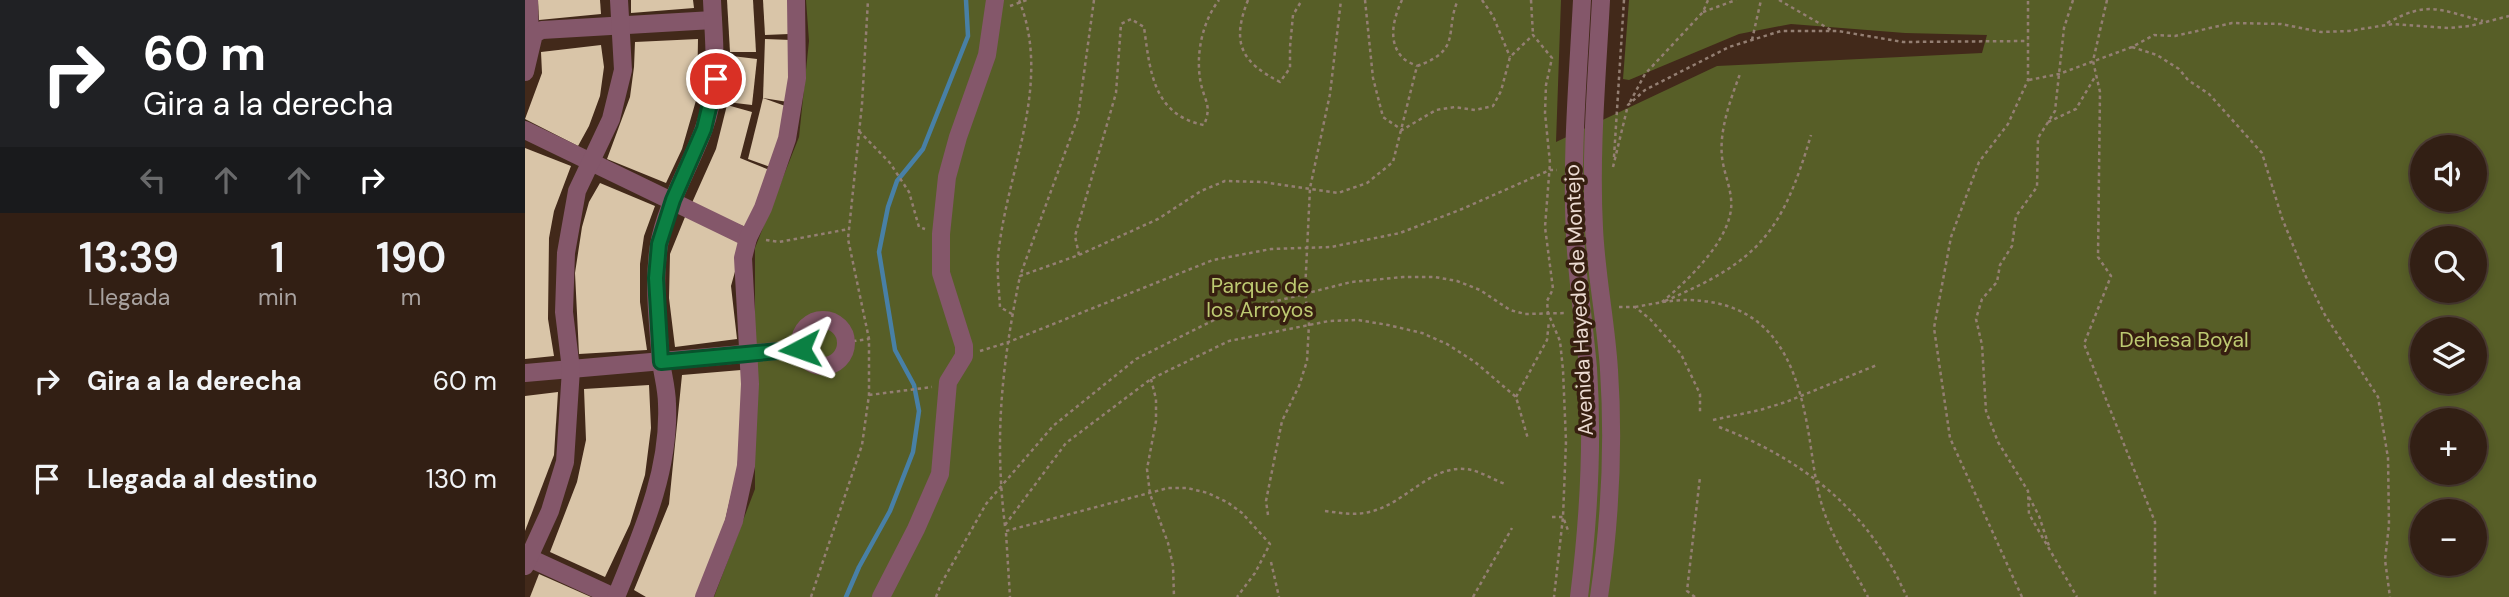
<!DOCTYPE html>
<html lang="es">
<head>
<meta charset="utf-8">
<style>
	body { margin:0; font-family:"DM Sans",sans-serif; background:#3a271d; color:#f1f3f6; height:100vh; display:flex; flex-direction:column; font-size:26px; white-space:nowrap }
	* { box-sizing:border-box; margin:0 }
	p { font-size:23px; color:#a8a2a0 }
	.icon { flex:none; width:38px; height:38px; fill:none; stroke:currentColor; stroke-width:2; stroke-linecap:round; stroke-linejoin:round }
	.map { position:relative; flex:1; overflow:hidden }
	.sheet { display:flex; flex-direction:column; background:#321f14; width:525px }
	.sheet>* { flex:none }
	.top-card { background:#202124; color:#fff; overflow:hidden }
	.fabs { position:absolute; left:1885px; top:135px; display:grid; gap:14px }
	.fabs a { display:grid; place-items:center; width:77px; height:77px; border-radius:50%; background:#321f14; box-shadow:0 4px 10px #0003,0 0 0 2px #4d3d34; font-size:35px }
	.pin { position:absolute; display:grid; place-items:center; width:60px; height:60px; color:#fff; margin:-30px; border:4px solid #fff; border-radius:50%; box-shadow:0 2px 7px #0007 }
	.me { position:absolute; width:77px; margin:-38px; rotate:266deg; stroke-linejoin:round; filter:drop-shadow(0 0 5px #0008) }
	.turn { display:flex; align-items:center; gap:24px; height:147px; padding:0 28px; font-size:32px }
	.turn .icon { width:91px; height:91px; stroke-width:2.5 }
	.turn b { display:block; font-size:49px; line-height:60px }
	.lanes { display:flex; align-items:center; height:66px; padding:0 28px; background:#0003; justify-content:center; gap:35px; direction:ltr }
	.lanes .off { opacity:.35 }
	.eta { display:flex; justify-content:space-evenly; align-items:center; height:119px; text-align:center }
	.eta b { font-size:42px; font-weight:600; line-height:49px }
	ul { padding:0; list-style:none }
	li { display:flex; align-items:center; gap:21px; height:98px; padding:0 28px }
	li div { flex:1 }
	li b { display:block; font-size:26px }
	li em { font-style:normal }
	main { display:flex; flex:1; min-height:0 }
	.map>svg:first-child { display:block }
</style>
</head>
<body>
<main>
<section class="sheet">
<div class="top-card">
<div class="turn"><svg class="icon" aria-label="right" viewBox="0 0 24 24"><path d="M7 20v-9h11M14 6l5 5-5 5"/></svg><div><b>60 m</b>Gira a la derecha</div></div>
<div class="lanes"><svg class="icon off" aria-label="left" viewBox="0 0 24 24"><path d="M17 20v-9H6M10 6l-5 5 5 5"/></svg><svg class="icon off" aria-label="ahead" viewBox="0 0 24 24"><path d="M12 20V5M6 11l6-6 6 6"/></svg><svg class="icon off" aria-label="ahead" viewBox="0 0 24 24"><path d="M12 20V5M6 11l6-6 6 6"/></svg><svg class="icon" aria-label="right" viewBox="0 0 24 24"><path d="M7 20v-9h11M14 6l5 5-5 5"/></svg></div>
</div>
<div class="eta">
<div><b>13:39</b><p>Llegada</p></div>
<div><b>1</b><p>min</p></div>
<div><b>190</b><p>m</p></div>
</div>
<ul>
<li><svg class="icon" aria-label="right" viewBox="0 0 24 24"><path d="M7 20v-9h11M14 6l5 5-5 5"/></svg><div><b>Gira a la derecha</b></div><em>60 m</em></li>
<li><svg class="icon" aria-label="arrive" viewBox="0 0 24 24"><path d="M6 21V4h12l-3 4 3 4H6"/></svg><div><b>Llegada al destino</b></div><em>130 m</em></li>
</ul>
</section>
<div class="map">
<svg width="1984" height="597" viewBox="0 0 1984 597">
	<rect width="100%" height="100%" fill="#42291a"/>
	<path fill="#575e27" fill-rule="evenodd" d="M281,0h755l-5,142 161,-76 265,-13 5,-18 -82,-2 -114,-9 -52,10 -110,46 -6,-1 6,-79h880v597h-1795l41,-108v-241l44,-111 10,-96zM1897,147h53v53h-53zM1897,238h53v52h-53zM1897,329h53v53h-53zM1897,420h53v52h-53zM1897,511h53v53h-53z"/>
	<g fill="none" stroke-linecap="round" stroke-linejoin="round">
		<polyline stroke="#4880a6" stroke-width="4.5" points="321,597 334,567 365,511 388,452 394,411 389,385 370,350 354,252 363,207 372,181 398,149 443,36 441,0"/>
	</g>
	<g fill="#d9c5a8">
		<polygon points="13,0 75,0 76,14 14,20"/>
		<polygon points="106,0 168,0 169,8 106,13"/>
		<polygon points="202,0 228,0 231,52 205,52"/>
		<polygon points="238,0 263,0 264,34 240,35"/>
		<polygon points="173,39 172,97 157,149 141,183 82,159 105,97 109,67 110,42"/>
		<polygon points="240,39 266,40 263,102 238,98"/>
		<polygon points="76,45 79,67 75,96 64,126 53,146 0,119 17,73 16,52"/>
		<polygon points="207,56 232,59 227,105 202,102"/>
		<polygon points="238,98 263,107 248,168 223,159"/>
		<polygon points="202,105 227,112 215,158 247,171 223,228 166,205 191,149"/>
		<polygon points="0,148 46,166 29,211 24,238 23,319 29,356 0,359"/>
		<polygon points="75,183 130,206 119,236 115,264 115,302 122,350 54,354 50,273 57,227 64,202"/>
		<polygon points="162,212 219,239 206,286 212,339 150,347 144,298 145,254"/>
		<polygon points="216,370 216,429 212,470 199,525 173,597 121,597 109,590 144,504 157,375"/>
		<polygon points="124,385 126,428 120,475 105,524 80,577 25,552 52,482 61,440 59,389"/>
		<polygon points="33,392 29,455 0,531 0,396"/>
		<polygon points="14,574 66,597 5,597"/>
	</g>
	<g fill="none" stroke-linecap="round" stroke-linejoin="round">
		<g stroke="#947f73" stroke-width="2.5" stroke-dasharray="3.5 3.5" stroke-linecap="butt">
			<path d="M569,0l-16,117 -58,159 59,-21 79,-36 43,-28 24,-10 38,1 75,11 29,-10 26,-21 24,-96c46,-16 27,-35 41,-66"/>
			<path d="M723,0c-17,43 -7,62 32,82l10,-14v-21l3,-32 9,-15"/>
			<polyline points="840,0 848,78 858,117 877,130 911,110 930,107 950,110 968,106 976,91 985,57 1008,35 1027,58 1021,85 1020,113 1025,163 1020,227 1028,289 1022,301 1023,313 1035,341 1038,370 1041,441 1038,517 1029,597"/>
			<path d="M877,0c-8,17 -15,41 0,57 3,4 11,7 15,9"/>
			<polyline points="957,0 968,16 985,57"/>
			<polyline points="1006,0 1008,35"/>
			<polyline points="1254,0 1306,30"/>
			<polyline points="1548,0 1539,28 1530,111 1513,138 1512,187 1491,216 1487,246 1475,265 1472,282 1457,299 1451,319 1457,345 1461,411 1473,442 1503,491 1504,514 1552,597"/>
			<polyline points="1582,0 1568,61 1575,92 1573,257 1586,276 1559,344 1630,522 1630,597"/>
			<polyline points="485,6 502,0"/>
			<polyline points="1178,12 1211,0"/>
			<path d="M1862,23c42,-23 52,-13 96,-2"/>
			<polyline points="1227,40 1236,0"/>
			<polyline points="1607,47 1632,55 1654,69 1663,80 1684,94 1737,153 1757,218 1781,277 1800,315 1853,397 1863,458 1864,525 1860,560 1865,597"/>
			<polyline points="1504,80 1534,74 1607,47 1629,35 1650,36 1707,23 1756,24 1796,32 1824,31 1868,24 1924,28 1945,26 1984,16"/>
			<polyline points="1105,102 1120,74 1178,12 1183,0"/>
			<polyline points="1523,122 1551,109 1571,75"/>
			<polyline points="334,131 365,163 384,192 394,227 400,229"/>
			<polyline points="1089,157 1099,0"/>
			<polyline points="1088,167 1103,105 1120,90 1204,47 1256,31 1313,31 1378,42 1503,41"/>
			<polyline points="241,240 254,242 324,229"/>
			<path d="M554,255l-4,-19 41,-143 5,-69 10,-5 13,8c6,44 9,88 60,98 8,-19 1,-23 -3,-41 -6,-28 1,-62 18,-84"/>
			<path d="M1140,301c94,-40 117,-68 146,-166"/>
			<path d="M1137,302c24,-20 61,-55 68,-87 5,-20 -6,-39 -8,-58 -3,-27 9,-59 18,-83"/>
			<polyline points="1094,307 1110,307 1125,319 1156,354 1175,394 1175,414"/>
			<path d="M1110,307c17,-3 35,-7 52,-7 80,1 107,54 120,124 5,26 7,53 14,78 10,36 31,63 47,95"/>
			<path d="M487,314l-12,-7c-1,-19 -4,-41 -1,-59 10,-82 53,-166 20,-248"/>
			<polyline points="321,342 344,339"/>
			<polyline points="455,351 481,343 688,260 746,249 806,247 875,233 937,209 1025,170 1032,170"/>
			<polyline points="626,379 631,399 631,421 622,469 625,494 643,543 648,566 649,597"/>
			<polyline points="344,395 407,387"/>
			<polyline points="991,397 1022,340 1024,321"/>
			<polyline points="1188,420 1235,410 1261,402 1352,365"/>
			<path d="M1194,427c66,25 127,66 165,127 9,13 16,29 23,43"/>
			<polyline points="1504,497 1514,516 1524,546"/>
			<path d="M800,511c16,2 32,5 48,0 33,-9 57,-45 92,-42 15,1 27,11 41,15"/>
			<polyline points="743,515 741,501 757,421 774,386 782,361 784,324 780,292 785,188 805,94 816,0"/>
			<polyline points="1027,517 1038,517 1044,533"/>
			<polyline points="480,525 541,443 626,379 704,341 804,321 833,320 863,325 897,333 922,344 950,362 991,397 1003,439"/>
			<path d="M480,526c-11,-90 -3,-162 15,-250"/>
			<polyline points="481,531 643,488 662,488 683,493 702,502 717,513 745,544 730,573 712,597"/>
			<polyline points="481,533 485,597"/>
			<polyline points="746,562 754,597"/>
			<polyline points="286,597 337,445 344,395 344,339 323,239 337,104 343,0"/>
			<polyline points="411,597 416,584 461,504 528,426 611,359 701,314 826,282 878,277 910,277 932,281 955,290 985,310 1000,314 1042,313"/>
			<polyline points="948,597 987,528"/>
			<polyline points="1170,597 1162,591 1175,477"/>
			<polyline points="1497,597 1425,438 1409,328 1426,237 1454,162 1483,124 1503,80 1503,0"/>
		</g>
		<g stroke="#84576a" stroke-width="18">
			<polyline points="2,43 5,42 4,0"/>
			<polyline points="0,72 9,34 17,30 188,20"/>
			<polyline points="0,130 223,238"/>
			<circle cx="298" cy="343" r="23"/>
			<polyline points="0,373 275,349"/>
			<polyline points="0,556 89,597"/>
			<polyline points="0,566 25,511 40,462 46,369 39,312 41,253 52,191 86,119 98,70 94,0"/>
			<path d="M91,597c25,-62 54,-125 51,-193 0,-14 -4,-28 -6,-42 -3,-38 -8,-80 -2,-117 7,-40 30,-76 44,-114 17,-45 11,-84 9,-131"/>
			<polyline points="179,597 209,521 221,466 225,384 218,258 223,238 238,208 262,139 272,78 271,0"/>
			<polyline points="356,597 391,529 415,474 423,382 439,356 439,346 416,273 416,234 422,177 433,137 462,55 470,0"/>
			<path d="M1054,597c9,-72 14,-157 9,-229 -4,-45 -11,-89 -13,-133 -4,-78 3,-157 7,-235"/>
			<path d="M1074,597c11,-75 15,-152 10,-227 -3,-48 -13,-95 -15,-142 -4,-76 3,-152 7,-228"/>
		</g>
	</g>
	<g fill="none" stroke-linecap="round" stroke-linejoin="round">
		<g stroke="#07532c" stroke-width="18">
			<polyline id="route" points="191,79 179,129 148,200 134,244 131,278 136,362 275,349"/>
		</g>
		<use href="#route" stroke="#0b8043" stroke-width="12"/>
	</g>
	<g text-anchor="middle" stroke-width="7" stroke-linejoin="round" paint-order="stroke">
		<g font-size="21" fill="#bdc971" stroke="#371f10">
			<text x="735" y="293">Parque de<tspan x="735" dy="24">los Arroyos</tspan></text>
			<text x="1659" y="347">Dehesa Boyal</text>
		</g>
		<g font-size="21" fill="#ecdbd2" stroke="#371f10">
			<text transform="translate(1054 300) rotate(-93)" y="7">Avenida Hayedo de Montejo</text>
		</g>
	</g>
</svg>
<div class="fabs">
<a><svg class="icon" aria-label="sound" viewBox="0 0 24 24"><path d="M4 9h4l5-4v14l-5-4H4zM17 9q2 3 0 6"/></svg></a>
<a><svg class="icon" aria-label="search" viewBox="0 0 24 24"><circle cx="10" cy="10" r="6"/><path d="M15 15l6 6"/></svg></a>
<a><svg class="icon" aria-label="layers" viewBox="0 0 24 24"><path d="M12 4l9 5-9 5-9-5zM3 14l9 5 9-5"/></svg></a>
<a>+</a>
<a>−</a>
</div>
<div class="pin" style="left:191px;top:79px;background:#d93025"><svg class="icon" aria-label="arrive" viewBox="0 0 24 24"><path d="M6 21V4h12l-3 4 3 4H6"/></svg></div>
<svg class="me" style="left:275px;top:349px" viewBox="-20 -20 40 40"><path d="M0-17L14 15 0 8-14 15z" fill="#0b8043" stroke="#fff" stroke-width="4"/></svg>
</div>
</main>
</body>
</html>
